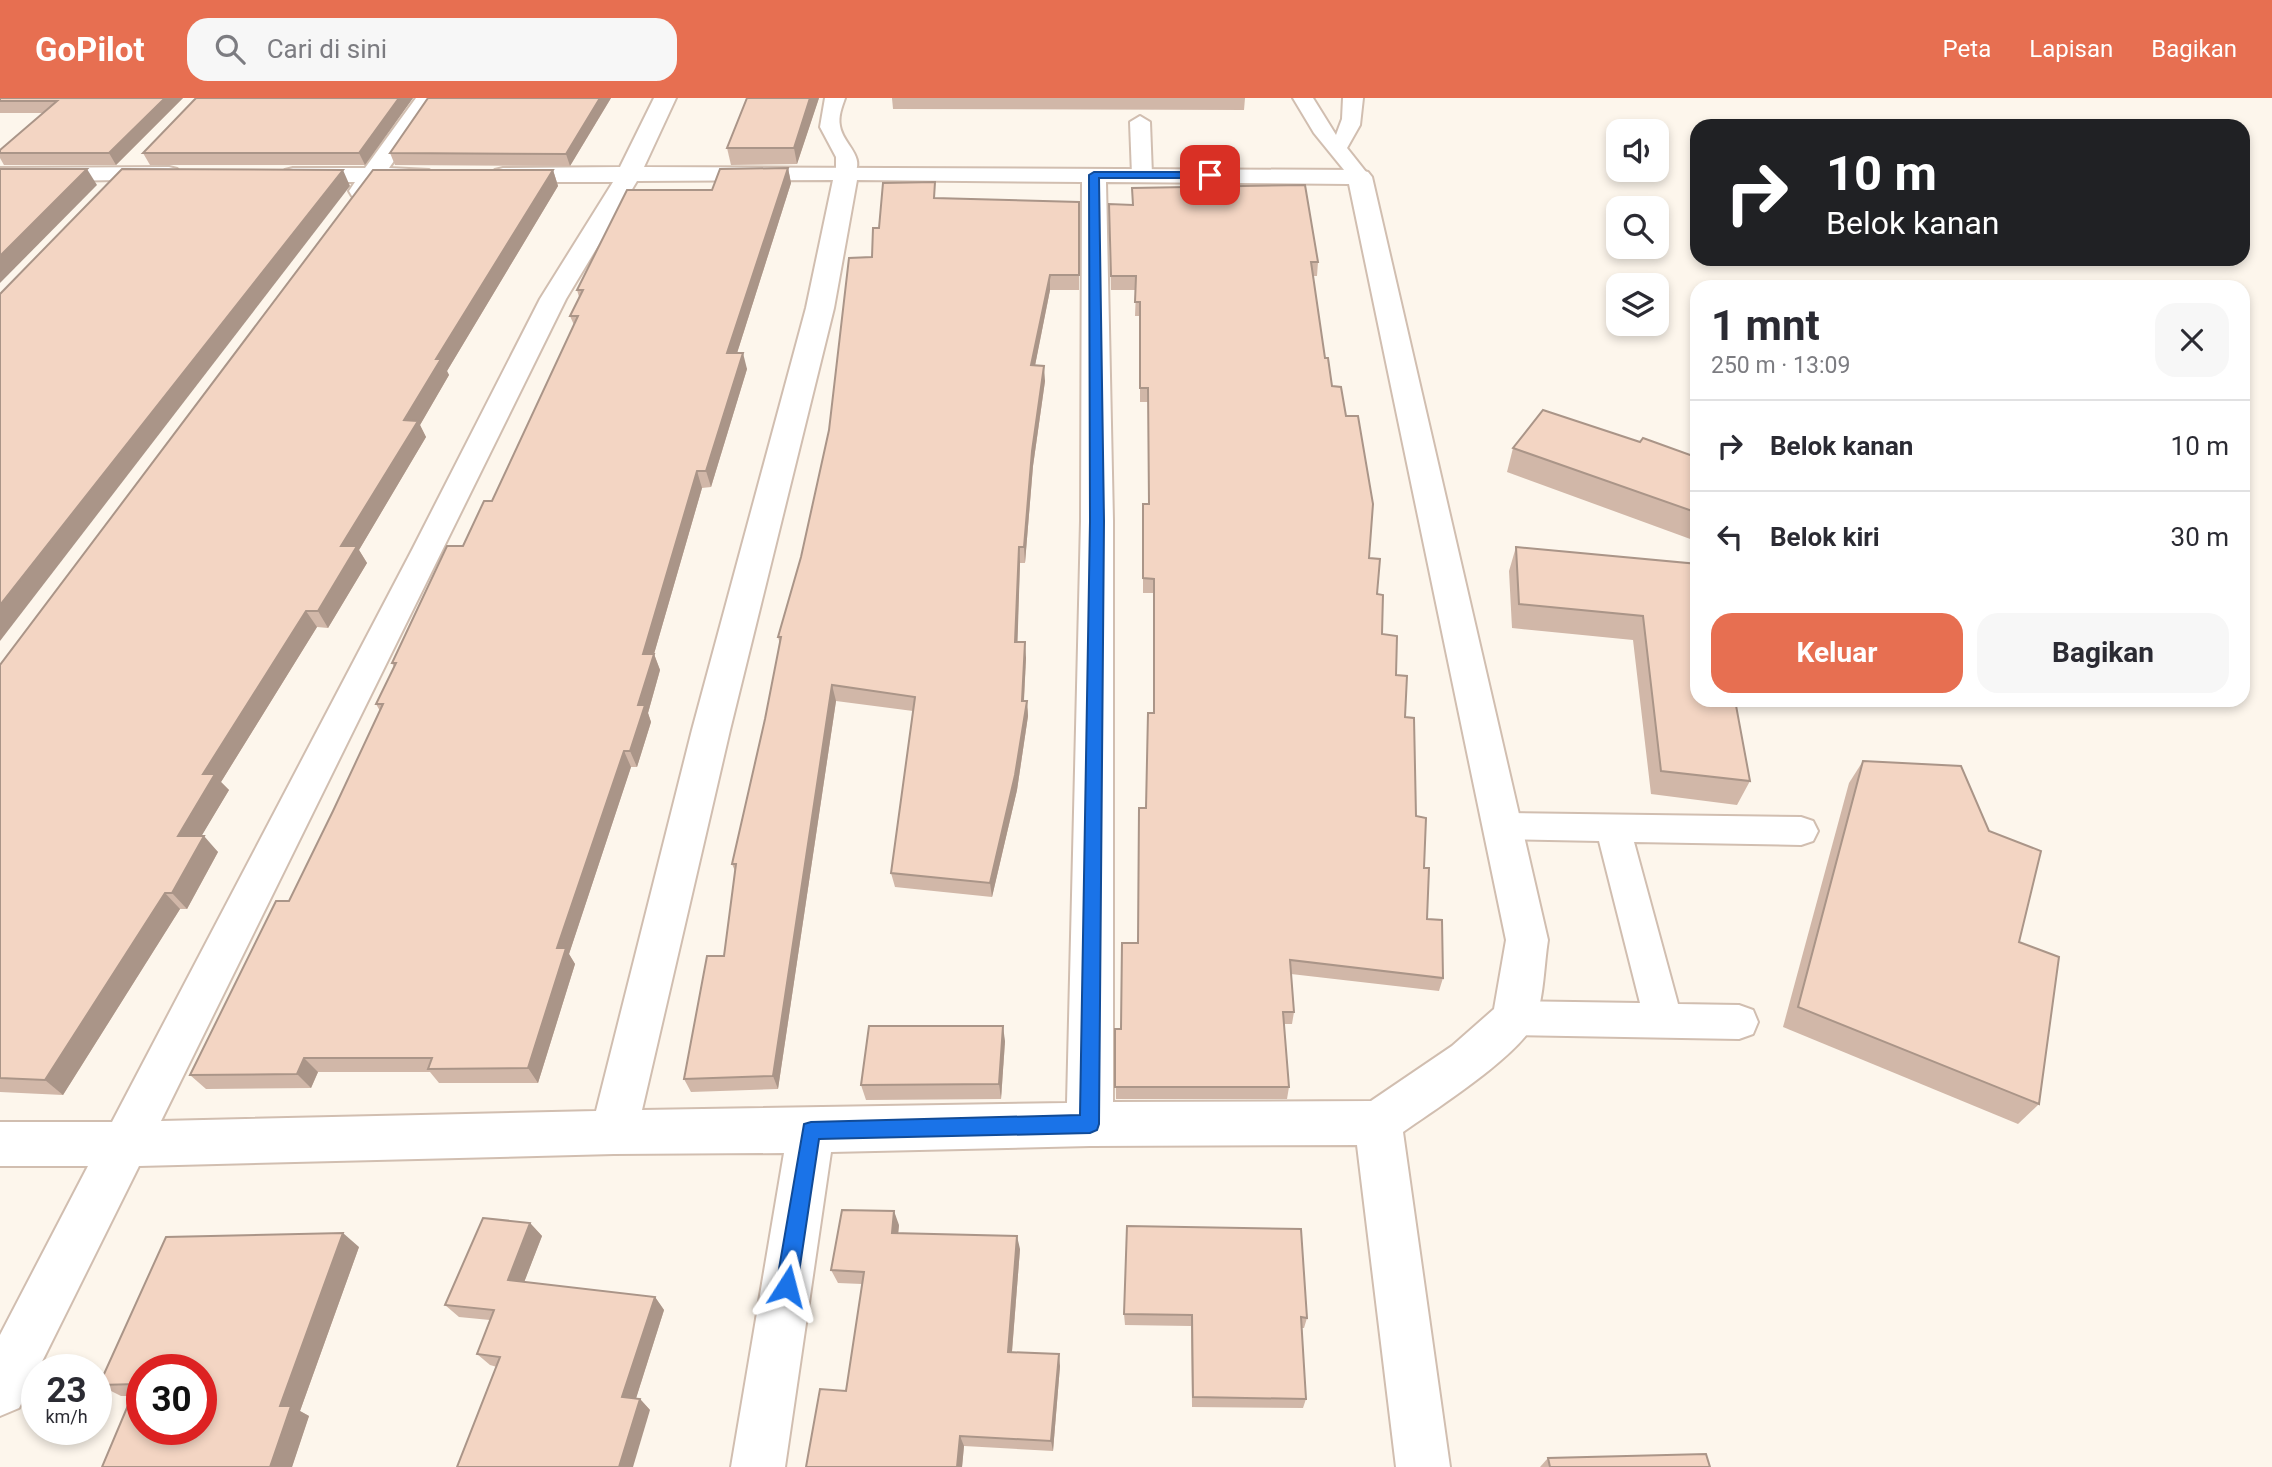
<!DOCTYPE html>
<html lang="id">
<head>
<meta charset="utf-8">
<style>
	body { margin:0; font-family:Roboto,sans-serif; background:#f7f7f7; color:#2b2b33; height:100vh; display:flex; flex-direction:column; font-size:26px; white-space:nowrap }
	* { box-sizing:border-box; margin:0 }
	p { font-size:23px; color:#7c7c81 }
	.icon { flex:none; width:38px; height:38px; fill:none; stroke:currentColor; stroke-width:2; stroke-linecap:round; stroke-linejoin:round }
	.map { position:relative; flex:1; overflow:hidden }
	.details { position:absolute; left:1690px; top:182px; width:560px; height:427px; display:flex; flex-direction:column; background:#fff; border-radius:21px; box-shadow:0 4px 10px #0003 }
	.details>* { flex:none }
	.guide { position:absolute; left:1690px; top:21px; width:560px; height:147px; border-radius:21px; box-shadow:0 4px 10px #0003; background:#202124; color:#fff; overflow:hidden }
	.controls { position:absolute; left:1606px; top:21px; display:grid; gap:14px }
	.controls a { display:grid; place-items:center; width:63px; height:63px; border-radius:14px; background:#fff; box-shadow:0 4px 10px #0003; font-size:35px }
	.speed { position:absolute; left:21px; top:1256px; display:flex; gap:14px; font-size:35px; font-weight:700; text-align:center }
	.speed>* { display:grid; place-content:center; width:91px; height:91px; border-radius:50%; background:#fff; box-shadow:0 4px 10px #0003; line-height:1 }
	.speed small { font-size:18px; font-weight:400 }
	.speed .limit { border:10px solid #d22; background:#fff; color:#111 }
	.pin { position:absolute; display:grid; place-items:center; width:60px; height:60px; color:#fff; margin:-30px; border-radius:14px; box-shadow:0 4px 10px #0006 }
	.me { position:absolute; width:77px; margin:-38px; rotate:9deg; stroke-linejoin:round; filter:drop-shadow(0 0 5px #0008) }
	.turn { display:flex; align-items:center; gap:24px; height:147px; padding:0 21px; font-size:32px }
	.turn .icon { width:91px; height:91px; stroke-width:2.5 }
	.turn b { display:block; font-size:49px; line-height:60px }
	.round { display:grid; place-items:center; flex:none; width:74px; height:74px; border-radius:21px; background:#f7f7f7 }
	.overview { display:flex; align-items:center; justify-content:space-between; height:119px; padding:0 21px }
	h1 { font-size:42px; font-weight:700; line-height:52px }
	.cta { display:flex; gap:14px; margin-top:auto; padding:14px 21px }
	.cta a { flex:1; height:80px; border-radius:21px; background:#e76f51; color:#fff; font-size:28px; font-weight:700; line-height:80px; text-align:center }
	.cta a+a { background:#f7f7f7; color:#2b2b33 }
	ul { padding:0; list-style:none }
	li { display:flex; align-items:center; gap:21px; height:91px; padding:0 21px; border-top:2px solid #e1e1e2 }
	li div { flex:1 }
	li b { display:block; font-size:26px }
	li em { font-style:normal }
	header { display:flex; align-items:center; gap:42px; box-sizing:border-box; height:98px; padding:0 35px; background:#e76f51; color:#fff }
	header strong { font-size:33px }
	nav { display:flex; gap:38px; margin-inline-start:auto; font-size:24px }
	.search { width:490px; height:63px; background:#f7f7f7; display:flex; align-items:center; gap:18px; box-sizing:border-box; padding:0 24px; border-radius:21px; color:#7c7c81; font-size:26px }
	.map>svg:first-child { display:block }
</style>
</head>
<body>
<header>
<strong>GoPilot</strong>
<div class="search"><svg class="icon" aria-label="search" viewBox="0 0 24 24"><circle cx="10" cy="10" r="6"/><path d="M15 15l6 6"/></svg>Cari di sini</div>
<nav><a>Peta</a><a>Lapisan</a><a>Bagikan</a></nav>
</header>
<div class="map">
<svg width="2272" height="1369" viewBox="0 0 2272 1369">
	<rect width="100%" height="100%" fill="#fdf6ec"/>
	<g fill="none" stroke-linecap="round" stroke-linejoin="round">
		<g stroke="#d1beb0" stroke-width="4">
			<g id="service">
				<path d="M825,0h20c-3,9 -7,18 -5,28 3,19 27,30 13,51h-14l-3,-4v-16l-16,-30z"/>
				<polygon points="1293,0 1313,0 1336,37 1342,21 1343,0 1363,0 1360,27 1347,50 1370,79 1367,83 1353,83 1314,35"/>
				<polygon points="1140,18 1150,24 1152,77 1149,81 1135,81 1132,77 1130,24"/>
				<polygon points="1502,715 1801,719 1813,723 1818,733 1813,743 1801,747 1634,744 1678,906 1739,907 1753,912 1758,924 1753,936 1739,941 1514,937 1501,932 1495,920 1501,908 1514,903 1640,905 1599,743 1502,741 1490,737 1485,728 1490,719"/>
			</g>
		</g>
		<g stroke="#d1beb0" stroke-width="4">
			<g id="minor">
				<polygon points="416,0 438,0 389,70 429,72 433,77 429,82 379,84 370,98 361,100 352,98 349,93 355,84 293,84 285,82 281,77 285,72 293,70 365,70"/>
				<path d="M654,0h22l-32,69 716,3 8,2 4,5 176,763c-4,25 -4,57 -13,81 -13,33 -101,89 -132,111l47,335h-54l-39,-322 -267,1 -259,6 -46,315h-54l53,-314 -170,1 -475,12 -120,242 -19,8v-81l88,-169h-88v-44h112l300,-572 128,-251 73,-117h-110l-8,-2 -4,-5 4,-5 8,-2 117,-1zM833,82l-27,128 -114,422 -96,381 -435,10 405,-822 71,-118zM857,82l225,2 -1,339 -14,582 -425,7 88,-380 104,-422zM1106,84l243,2 157,756 -12,69 -42,37 -81,55 -258,1v-581z"/>
				<polygon points="169,69 177,71 181,76 177,81 0,84 0,70"/>
			</g>
		</g>
		<use href="#service" fill="#fff" fill-rule="evenodd"/>
		<use href="#minor" fill="#fff" fill-rule="evenodd"/>
	</g>
	<g fill="#d1b7a8">
		<polygon points="0,0 183,0 116,67 4,67 0,60 0,52 43,15 0,15"/>
		<polygon points="196,0 413,0 365,67 150,67 143,55"/>
		<polygon points="428,0 611,0 570,68 395,67 390,55"/>
		<polygon points="819,0 797,66 731,67 727,50"/>
		<polygon points="892,0 1245,0 1244,12 893,11"/>
		<polygon points="788,70 791,85 737,255 747,271 711,389 702,390 654,556 660,572 648,615 651,624 637,669 631,669 569,856 575,866 538,985 439,985 430,974 318,974 311,990 206,991 190,977 289,803 333,713 380,613 376,606 394,569 392,565 463,448 492,403 574,227 570,218 579,199 577,192 712,92"/>
		<polygon points="553,72 558,88 447,273 449,277 420,327 426,339 359,452 367,465 328,530 317,529 221,684 229,692 201,738 218,754 187,811 180,811 63,997 0,994 0,567"/>
		<polygon points="1132,90 1318,164 1317,178 1313,178 1325,260 1377,496 1382,536 1396,577 1405,619 1416,718 1424,770 1427,821 1443,880 1439,893 1291,876 1294,914 1292,926 1284,926 1289,989 1287,1001 1116,1001 1115,931 1121,931 1138,845 1146,710 1154,615 1154,495 1143,495 1143,406 1149,406 1148,304 1140,304 1140,218 1135,218 1136,192 1111,192 1109,106 1132,107"/>
		<polygon points="936,100 1079,119 1079,192 1050,192 1035,267 1045,283 1033,368 1025,465 1020,465 1017,544 1026,560 1024,603 1027,603 1028,618 1017,692 992,799 895,789 891,775 913,613 836,603 778,991 691,994 684,981 724,858 735,773 732,766 765,621 780,546 778,539 801,459 879,130"/>
		<polygon points="1513,350 1698,384 1698,432 1693,442 1507,374"/>
		<polygon points="1516,449 1698,466 1750,683 1737,707 1651,696 1633,542 1512,530 1509,473"/>
		<polygon points="1863,663 2019,844 2039,1006 2018,1026 1783,929 1849,685"/>
		<polygon points="1005,943 1001,1001 866,1002 861,987"/>
		<polygon points="530,1125 542,1138 524,1184 655,1199 664,1212 636,1300 640,1301 650,1312 490,1267 477,1256 490,1222 459,1219 445,1207"/>
		<polygon points="899,1127 898,1135 1020,1151 1012,1254 1060,1268 1053,1353 964,1348 962,1369 806,1369 846,1293 862,1186 838,1185 831,1172"/>
		<polygon points="359,1149 300,1313 309,1318 292,1369 102,1369 132,1298 121,1298 99,1287"/>
		<polygon points="1124,1216 1307,1220 1304,1230 1302,1230 1306,1301 1303,1310 1192,1309 1191,1228 1125,1227"/>
		<polygon points="1548,1360 1710,1369 1540,1369"/>
	</g>
	<g fill="#aa9588">
		<polygon points="165,0 183,0 116,67 109,55"/>
		<polygon points="399,0 413,0 365,67 359,55"/>
		<polygon points="600,0 611,0 570,68 566,56"/>
		<polygon points="810,0 819,0 797,66 794,50"/>
		<polygon points="788,70 791,85 732,271 727,255"/>
		<polygon points="87,71 97,87 0,185 0,158"/>
		<polygon points="343,72 350,88 0,543 0,507"/>
		<polygon points="553,72 558,88 447,273 449,277 420,327 426,339 359,452 367,465 328,530 318,513 341,448 436,261"/>
		<polygon points="1050,177 1050,192 1032,283 1031,267"/>
		<polygon points="743,255 747,271 711,389 706,373"/>
		<polygon points="1044,268 1045,283 1033,368 1025,465 1024,449 1032,353"/>
		<polygon points="697,373 702,390 654,556 660,572 648,615 651,624 637,669 630,653 638,607 643,556"/>
		<polygon points="1019,449 1020,465 1017,560 1015,544"/>
		<polygon points="306,513 317,529 221,684 229,692 192,754 178,738 203,676"/>
		<polygon points="1025,544 1026,560 1023,618 1022,603"/>
		<polygon points="832,587 836,603 778,991 773,978"/>
		<polygon points="1027,603 1028,618 1017,692 992,799 990,785"/>
		<polygon points="624,653 631,669 569,856 575,866 538,985 528,970 557,850"/>
		<polygon points="204,738 218,754 187,811 172,795"/>
		<polygon points="165,795 180,811 63,997 45,982"/>
		<polygon points="1003,928 1005,943 1001,1001 999,986"/>
		<polygon points="304,960 318,974 311,990 297,976"/>
		<polygon points="894,1113 899,1127 897,1148 892,1135"/>
		<polygon points="530,1125 542,1138 520,1195 508,1182"/>
		<polygon points="343,1135 359,1149 300,1313 309,1318 292,1369 270,1369 280,1308"/>
		<polygon points="1017,1138 1020,1151 1011,1265 1008,1254"/>
		<polygon points="655,1199 664,1212 633,1310 622,1299"/>
		<polygon points="1059,1256 1060,1268 1053,1353 1051,1343"/>
		<polygon points="640,1301 650,1312 633,1369 619,1369"/>
		<polygon points="960,1338 964,1348 962,1369 957,1369"/>
	</g>
	<g fill="#f3d5c3" stroke="#aa9588" stroke-width="2" fill-rule="evenodd">
		<polygon points="0,0 165,0 109,55 0,55 0,52 57,3 0,3"/>
		<polygon points="196,0 399,0 359,55 143,55"/>
		<polygon points="428,0 600,0 566,56 390,55"/>
		<polygon points="747,0 810,0 794,50 727,50"/>
		<polygon points="788,70 727,255 743,255 706,373 697,373 643,556 654,556 638,607 645,607 630,653 624,653 557,850 566,850 528,970 428,971 432,960 304,960 297,976 190,977 276,803 289,803 333,713 383,606 376,606 396,565 392,565 447,448 463,448 484,403 492,403 578,218 570,218 583,192 577,192 627,92 712,92 720,71"/>
		<polygon points="0,71 87,71 0,158"/>
		<polygon points="122,71 343,72 0,507 0,196"/>
		<polygon points="373,72 553,72 436,261 441,261 404,322 418,323 341,448 357,448 318,513 306,513 203,676 215,676 178,738 204,738 172,795 165,795 45,982 0,980 0,567"/>
		<polygon points="935,84 934,100 1079,104 1079,177 1050,177 1031,267 1044,268 1032,353 1024,449 1019,449 1015,544 1025,544 1022,603 1027,603 1015,677 990,785 891,775 915,599 832,587 773,978 684,981 707,858 724,858 736,766 732,766 765,621 781,539 778,539 801,459 829,332 849,160 872,159 873,130 879,130 883,85"/>
		<polygon points="1305,87 1318,164 1311,164 1325,260 1328,260 1332,288 1341,289 1346,318 1358,318 1373,406 1369,460 1380,461 1377,496 1383,497 1382,536 1397,538 1396,577 1407,578 1405,619 1414,620 1416,718 1426,720 1424,770 1429,770 1427,821 1442,822 1443,880 1290,862 1294,914 1283,914 1289,989 1115,989 1115,931 1121,931 1122,845 1138,845 1139,710 1146,710 1148,615 1154,615 1154,481 1143,480 1143,406 1149,406 1148,290 1140,290 1140,204 1135,204 1136,178 1111,178 1109,106 1133,107 1132,90"/>
		<polygon points="1543,312 1640,344 1643,340 1693,358 1698,384 1698,415 1513,350"/>
		<polygon points="1516,449 1698,466 1698,602 1735,602 1750,683 1661,673 1643,518 1519,506"/>
		<polygon points="1863,663 1961,668 1989,733 2041,753 2019,844 2059,859 2039,1006 1798,909"/>
		<polygon points="869,928 1003,928 999,986 861,987"/>
		<polygon points="842,1112 894,1113 892,1135 1017,1138 1008,1254 1059,1256 1051,1343 960,1338 957,1369 806,1369 820,1291 846,1293 864,1174 831,1172"/>
		<polygon points="483,1120 530,1125 508,1182 655,1199 622,1299 640,1301 619,1369 457,1369 500,1259 477,1256 494,1212 445,1207"/>
		<polygon points="1127,1128 1301,1131 1307,1220 1301,1219 1306,1301 1193,1299 1192,1217 1124,1216"/>
		<path d="M343,1135l-63,173h11l-21,61h-168l35,-83 -38,1 67,-148zM142,1272h59v60h-59z"/>
		<polygon points="1706,1356 1710,1369 1550,1369 1548,1360"/>
	</g>
	<polygon fill="#1a73e8" stroke="#114b97" stroke-width="2" points="1094,74 1210,74 1215,77 1210,80 1099,80 1104,423 1099,1026 1097,1032 1090,1035 819,1041 797,1188 794,1195 787,1198 779,1195 776,1188 804,1026 811,1024 1080,1017 1090,423 1089,77"/>
</svg>
<div class="controls">
<a><svg class="icon" aria-label="sound" viewBox="0 0 24 24"><path d="M4 9h4l5-4v14l-5-4H4zM17 9q2 3 0 6"/></svg></a>
<a><svg class="icon" aria-label="search" viewBox="0 0 24 24"><circle cx="10" cy="10" r="6"/><path d="M15 15l6 6"/></svg></a>
<a><svg class="icon" aria-label="layers" viewBox="0 0 24 24"><path d="M12 4l9 5-9 5-9-5zM3 14l9 5 9-5"/></svg></a>
</div>
<div class="speed"><div>23<small>km/h</small></div><div class="limit">30</div></div>
<div class="pin" style="left:1210px;top:77px;background:#d93025"><svg class="icon" aria-label="arrive" viewBox="0 0 24 24"><path d="M6 21V4h12l-3 4 3 4H6"/></svg></div>
<svg class="me" style="left:787px;top:1188px" viewBox="-20 -20 40 40"><path d="M0-17L14 15 0 8-14 15z" fill="#1a73e8" stroke="#fff" stroke-width="4"/></svg>
<div class="guide">
<div class="turn"><svg class="icon" aria-label="right" viewBox="0 0 24 24"><path d="M7 20v-9h11M14 6l5 5-5 5"/></svg><div><b>10 m</b>Belok kanan</div></div>
</div>
<section class="details">
<div class="overview"><div><h1>1 mnt</h1><p>250 m · 13:09</p></div><a class="round"><svg class="icon" aria-label="close" viewBox="0 0 24 24"><path d="M6 6l12 12M18 6L6 18"/></svg></a></div>
<ul>
<li><svg class="icon" aria-label="right" viewBox="0 0 24 24"><path d="M7 20v-9h11M14 6l5 5-5 5"/></svg><div><b>Belok kanan</b></div><em>10 m</em></li>
<li><svg class="icon" aria-label="left" viewBox="0 0 24 24"><path d="M17 20v-9H6M10 6l-5 5 5 5"/></svg><div><b>Belok kiri</b></div><em>30 m</em></li>
</ul>
<div class="cta"><a>Keluar</a><a>Bagikan</a></div>
</section>
</div>
</body>
</html>
